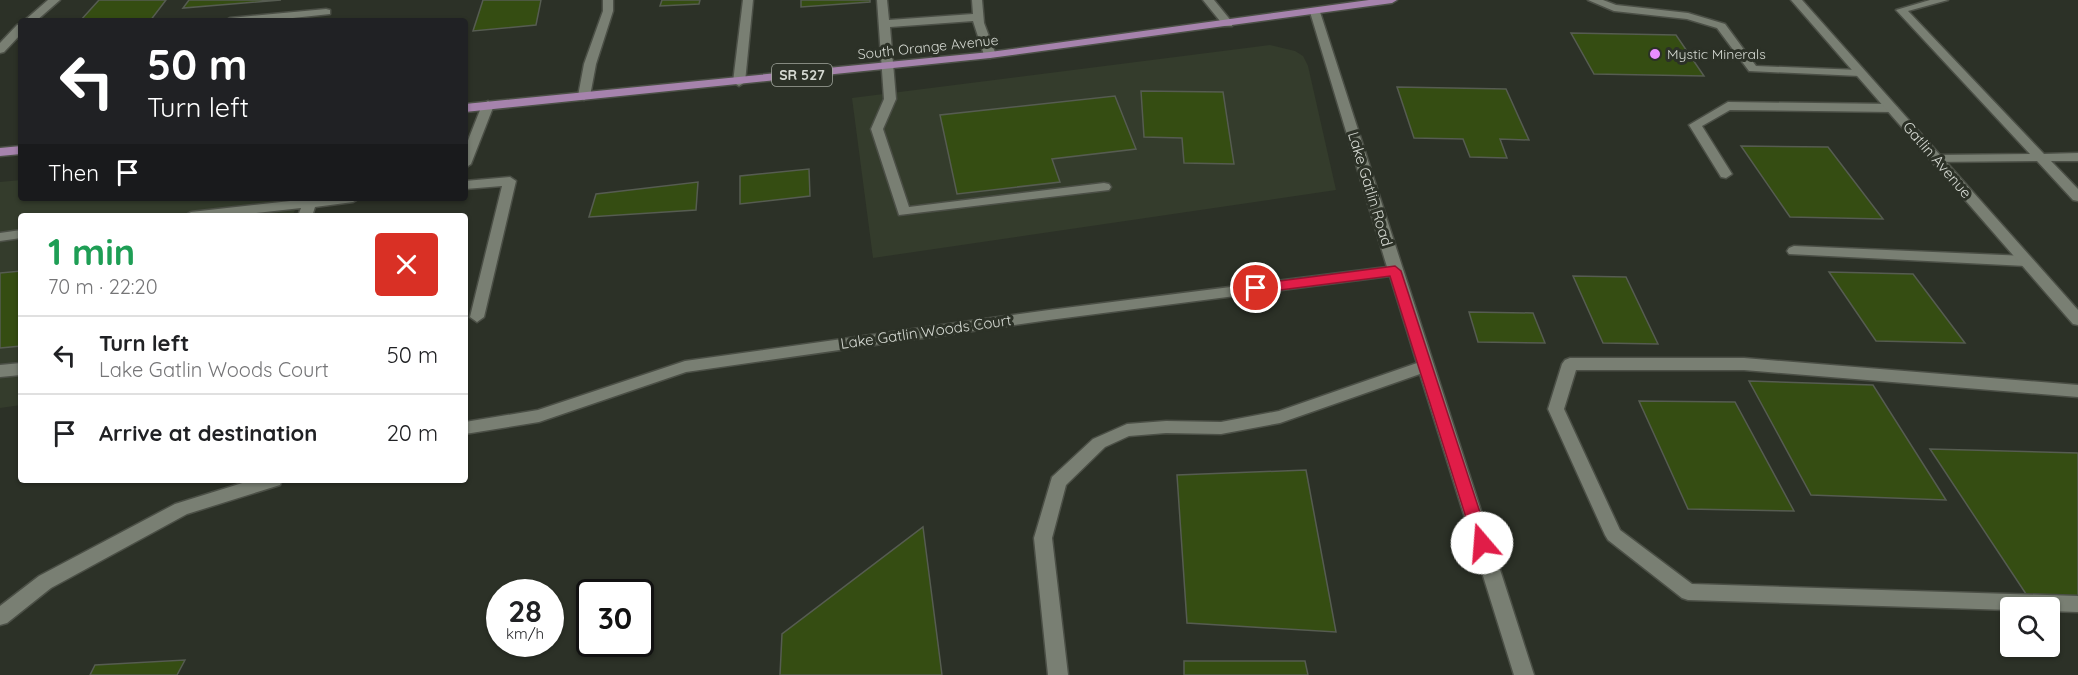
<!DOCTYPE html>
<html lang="en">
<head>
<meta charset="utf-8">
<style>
	body { margin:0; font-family:Quicksand,sans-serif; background:#f2f2f2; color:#202124; height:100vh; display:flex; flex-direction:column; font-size:22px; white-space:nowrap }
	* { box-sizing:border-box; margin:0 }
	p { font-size:20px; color:#757577 }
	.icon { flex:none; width:33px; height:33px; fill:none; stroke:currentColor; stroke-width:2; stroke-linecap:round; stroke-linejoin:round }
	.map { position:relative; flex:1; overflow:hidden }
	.drawer { position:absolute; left:18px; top:213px; width:450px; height:270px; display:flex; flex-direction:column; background:#fff; border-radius:6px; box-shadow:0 2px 4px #0004 }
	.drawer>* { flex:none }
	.top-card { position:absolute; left:18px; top:18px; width:450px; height:183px; border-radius:6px; box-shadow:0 2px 4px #0004; background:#202124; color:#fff; overflow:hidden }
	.buttons { position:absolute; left:2000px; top:597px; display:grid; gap:12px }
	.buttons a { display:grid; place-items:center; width:60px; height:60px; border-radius:6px; background:#fff; box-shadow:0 2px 4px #0004; font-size:30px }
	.speed { position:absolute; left:486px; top:579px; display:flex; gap:12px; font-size:30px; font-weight:700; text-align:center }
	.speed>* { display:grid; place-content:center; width:78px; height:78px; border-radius:50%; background:#fff; box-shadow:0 2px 4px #0004; line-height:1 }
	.speed small { font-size:15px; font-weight:400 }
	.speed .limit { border:3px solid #111; border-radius:9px; background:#fff; color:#111 }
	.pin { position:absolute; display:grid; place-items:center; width:51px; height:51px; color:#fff; margin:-26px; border:3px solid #fff; border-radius:50%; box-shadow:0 2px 6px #0007 }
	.me { position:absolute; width:66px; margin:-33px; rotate:342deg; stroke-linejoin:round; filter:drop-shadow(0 0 4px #0008) }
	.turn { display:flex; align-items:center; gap:21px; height:126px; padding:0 30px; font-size:27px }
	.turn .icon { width:78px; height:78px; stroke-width:2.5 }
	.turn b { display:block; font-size:42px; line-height:51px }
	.then { display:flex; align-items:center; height:57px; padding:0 30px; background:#0003; gap:12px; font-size:22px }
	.round { display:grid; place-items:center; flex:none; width:63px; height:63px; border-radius:6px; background:#f2f2f2 }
	.overview { display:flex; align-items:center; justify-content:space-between; height:102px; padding:0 30px }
	h1 { font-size:36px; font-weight:700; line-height:45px; color:#1e9e55 }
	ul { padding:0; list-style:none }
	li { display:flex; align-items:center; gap:18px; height:78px; padding:0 30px; border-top:2px solid #e0e0e0 }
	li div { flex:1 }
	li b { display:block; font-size:22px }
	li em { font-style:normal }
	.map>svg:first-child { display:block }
</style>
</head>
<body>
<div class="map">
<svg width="2078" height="675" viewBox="0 0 2078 675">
	<rect width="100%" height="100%" fill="#2c3127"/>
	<g fill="#343c2c">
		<polygon points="1270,45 1295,51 1303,56 1308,66 1336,190 873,258 852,98"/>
		<polygon points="21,180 21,198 301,198 292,216 21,216 21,405 0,408 0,182"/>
	</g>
	<g fill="#354d12" stroke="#565c51" stroke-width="1.5">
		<polygon points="99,0 166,0 150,21 80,21"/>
		<polygon points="189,0 281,0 183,8"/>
		<polygon points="483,0 541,0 536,25 473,31"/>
		<polygon points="662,0 700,0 699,4 660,6"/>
		<polygon points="801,0 870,0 870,2 801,7"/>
		<polygon points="1571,33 1676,35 1704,76 1594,74"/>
		<polygon points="1397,87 1506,89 1529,140 1500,139 1507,158 1470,157 1463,139 1414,138"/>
		<polygon points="1141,91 1223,92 1234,164 1184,163 1182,138 1144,137"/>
		<polygon points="1115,96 1136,149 1052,159 1060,182 957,194 940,115"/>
		<polygon points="1741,146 1828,147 1883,219 1790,217"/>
		<polygon points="809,169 810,196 740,204 740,176"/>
		<polygon points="698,182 696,210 589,217 596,194"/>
		<polygon points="21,271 21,346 0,348 0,273"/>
		<polygon points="1829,272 1913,274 1965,343 1876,341"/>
		<polygon points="1573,276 1626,277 1658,344 1603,343"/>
		<polygon points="1469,312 1533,313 1545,343 1478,342"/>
		<polygon points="1749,381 1873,385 1946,500 1811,495"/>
		<polygon points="1639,401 1735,402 1794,511 1688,509"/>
		<polygon points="1930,449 2078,453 2078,598 2028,597"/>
		<polygon points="1306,470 1336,632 1187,623 1177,475"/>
		<polygon points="923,527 942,675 780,675 782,634"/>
		<polygon points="185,660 177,675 90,675 95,665"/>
		<polygon points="1184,661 1305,661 1308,675 1184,675"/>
	</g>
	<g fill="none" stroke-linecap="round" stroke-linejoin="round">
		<g stroke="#4b4f46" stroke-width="3">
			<g id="lane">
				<polygon points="48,0 60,0 36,21 24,21"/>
				<polygon points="603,0 613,0 613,11 596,64 590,96 584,100 578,96 584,64 603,11"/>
				<polygon points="743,0 753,0 745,82 739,86 733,82"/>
				<polygon points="877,0 887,0 889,20 973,14 972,0 982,0 984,23 996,55 990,58 984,55 973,21 890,27 896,99 883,129 909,207 1104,183 1109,184 1111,187 1109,190 899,215 871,129 884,99"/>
				<polygon points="1203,0 1214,0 1232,22 1232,26 1224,26"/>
				<polygon points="1588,0 1603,0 1616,5 1688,13 1725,24 1756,66 1860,70 1866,73 1860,76 1749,71 1717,28 1687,19 1614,11"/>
				<polygon points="1930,0 1948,0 1908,11 2044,154 2078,153 2078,161 2051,161 2078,189 2078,201 2073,200 2037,161 1932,162 1930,159 1932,156 1936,155 2030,154 1896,10"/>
				<polygon points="326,9 330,10 330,14 265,21 225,21 230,18"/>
				<polygon points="21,24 21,34 4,52 0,53 0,43 17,25"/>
				<polygon points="488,101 494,105 471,164 465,168 465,148 482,105"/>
				<polygon points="1728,102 1892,104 1898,108 1892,112 1730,110 1702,126 1732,174 1726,178 1721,177 1689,125"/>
				<polygon points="510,177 516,181 484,317 477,322 470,317 502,186 465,189 465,181"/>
				<polygon points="360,198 353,202 315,207 312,216 298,216 301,208 229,216 184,216 191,212 317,198"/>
				<polygon points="21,230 21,238 0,241 0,233"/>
				<polygon points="1794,246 2026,256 2033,261 2026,266 1789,254 1787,251 1789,248"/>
				<polygon points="1570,358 1744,358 2078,385 2078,397 1744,370 1576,370 1564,409 1620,530 1692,584 2078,596 2078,612 2049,611 2049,608 2010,608 2010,610 1688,600 1682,598 1608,540 1605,535 1548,409 1562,364 1565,360"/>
				<polygon points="21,363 21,375 0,377 0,365"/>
			</g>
		</g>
		<g stroke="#4b4f46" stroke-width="3">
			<g id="street">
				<polygon points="1315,9 1320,12 1534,675 1514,675 1420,374 1280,423 1221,434 1166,433 1129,436 1105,447 1066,485 1052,538 1068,675 1048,675 1034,538 1052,477 1093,439 1127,424 1166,421 1221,422 1279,411 1417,363 1390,276 1049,320 686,372 539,422 465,434 465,422 538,410 685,361 1049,310 1387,267 1310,12"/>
				<polygon points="252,480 282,480 280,485 187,514 51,588 7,623 0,625 0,606 39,576 175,504"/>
			</g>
		</g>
		<g stroke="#4b4f46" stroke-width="3">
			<polygon id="secondary" points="1791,0 1802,0 2078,310 2078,325 2073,324"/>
		</g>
		<g stroke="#4b4f46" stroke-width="3">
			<g id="primary">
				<polygon points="1369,0 1397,0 1392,3 990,58 465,112 465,104 990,52"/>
				<polygon points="21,146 21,154 0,156 0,148"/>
			</g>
		</g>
		<use href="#lane" fill="#797f73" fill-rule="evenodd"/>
		<use href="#street" fill="#797f73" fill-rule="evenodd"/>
		<use href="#secondary" fill="#797f73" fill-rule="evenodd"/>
		<use href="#primary" fill="#a683ad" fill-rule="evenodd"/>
	</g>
	<polygon fill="#e11d48" stroke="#92132f" stroke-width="1.5" points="1395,266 1401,271 1490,543 1488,547 1482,549 1476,547 1474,543 1390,276 1256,293 1250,288 1256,284"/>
	<circle fill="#e98dfe" stroke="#2c3127" stroke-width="2" cx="1655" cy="54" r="6"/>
	<g text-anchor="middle" stroke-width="6" stroke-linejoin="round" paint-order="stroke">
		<g font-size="14" fill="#d5d9d2" stroke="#2c3127">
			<text transform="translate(928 47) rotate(-6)" y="5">South Orange Avenue</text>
		</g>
		<g font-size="14" fill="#d5d9d2" stroke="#2c3127" text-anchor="start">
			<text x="1667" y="59">Mystic Minerals</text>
		</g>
		<rect fill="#2c3127" stroke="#a2a79f" stroke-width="1.5" x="772" y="64" width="60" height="22" rx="4.5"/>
		<g font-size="14" font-weight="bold" fill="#d5d9d2">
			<text x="802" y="80">SR 527</text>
		</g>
		<g font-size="15" fill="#d5d9d2" stroke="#2c3127">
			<text transform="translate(1937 160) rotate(49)" y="5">Gatlin Avenue</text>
			<text transform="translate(1370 189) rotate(73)" y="5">Lake Gatlin Road</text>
			<text transform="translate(926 332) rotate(-8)" y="5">Lake Gatlin Woods Court</text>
		</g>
	</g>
</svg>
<div class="buttons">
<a><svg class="icon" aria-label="search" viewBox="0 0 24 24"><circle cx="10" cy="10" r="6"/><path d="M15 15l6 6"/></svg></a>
</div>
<div class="speed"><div>28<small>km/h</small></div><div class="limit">30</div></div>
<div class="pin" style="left:1256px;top:288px;background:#d93025"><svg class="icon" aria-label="arrive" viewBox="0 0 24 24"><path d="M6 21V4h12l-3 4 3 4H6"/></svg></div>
<svg class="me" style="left:1482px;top:543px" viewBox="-20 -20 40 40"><circle r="19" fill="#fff"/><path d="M0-13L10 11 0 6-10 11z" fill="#e11d48"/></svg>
<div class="top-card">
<div class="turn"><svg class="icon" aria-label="left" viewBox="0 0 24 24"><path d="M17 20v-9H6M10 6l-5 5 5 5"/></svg><div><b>50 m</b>Turn left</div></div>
<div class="then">Then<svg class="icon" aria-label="arrive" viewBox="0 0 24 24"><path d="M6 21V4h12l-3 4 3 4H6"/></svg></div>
</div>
<section class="drawer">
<div class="overview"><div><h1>1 min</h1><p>70 m · 22:20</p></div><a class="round" style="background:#d93025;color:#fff"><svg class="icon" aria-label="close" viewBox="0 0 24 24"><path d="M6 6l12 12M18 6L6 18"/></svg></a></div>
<ul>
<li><svg class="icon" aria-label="left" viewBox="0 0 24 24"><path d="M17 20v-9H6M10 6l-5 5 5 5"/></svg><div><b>Turn left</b><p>Lake Gatlin Woods Court</p></div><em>50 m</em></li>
<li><svg class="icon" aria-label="arrive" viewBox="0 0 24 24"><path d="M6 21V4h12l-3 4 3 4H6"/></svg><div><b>Arrive at destination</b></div><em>20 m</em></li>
</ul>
</section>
</div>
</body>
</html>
